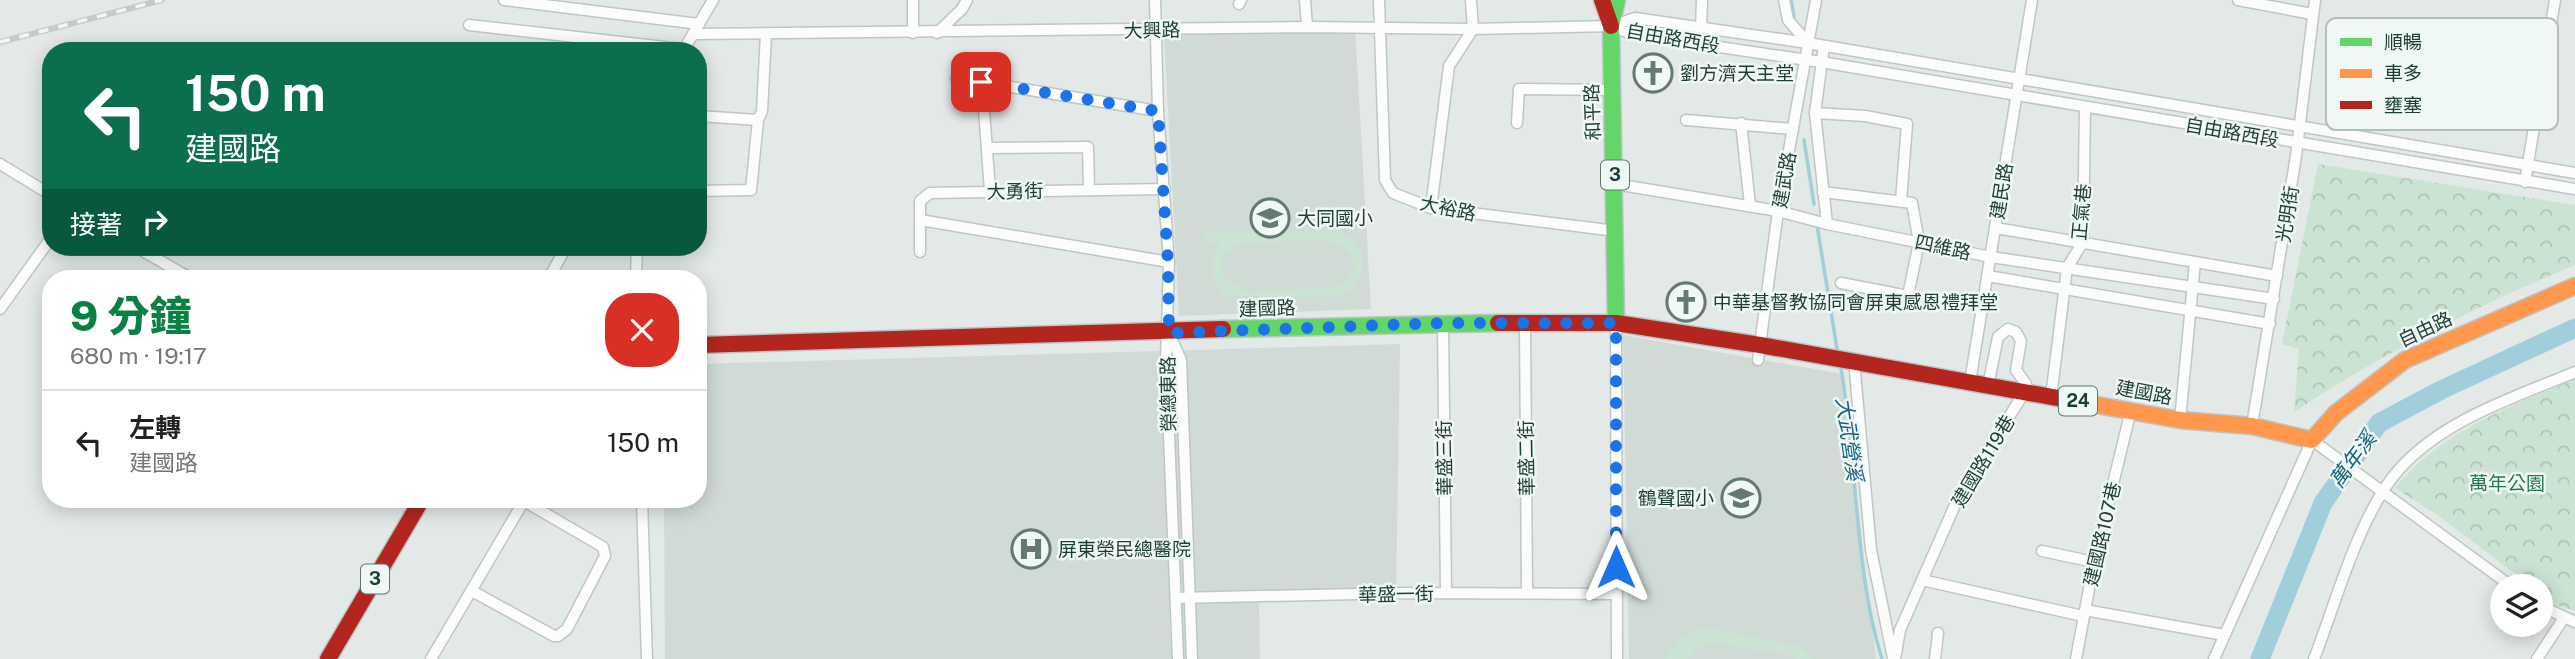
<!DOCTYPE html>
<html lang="zh-TW">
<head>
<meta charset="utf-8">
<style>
	body { margin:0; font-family:"Public Sans","Noto Sans TC",sans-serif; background:#f6f6f6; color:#222; height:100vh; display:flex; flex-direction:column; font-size:26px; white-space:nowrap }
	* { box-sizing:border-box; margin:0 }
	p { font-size:23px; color:#767676 }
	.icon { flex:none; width:38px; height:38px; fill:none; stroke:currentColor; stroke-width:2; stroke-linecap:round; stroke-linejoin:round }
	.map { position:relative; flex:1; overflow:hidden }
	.details { position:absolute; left:42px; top:270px; width:665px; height:238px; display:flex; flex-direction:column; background:#fff; border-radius:28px; box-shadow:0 4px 18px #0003 }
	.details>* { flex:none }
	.banner { position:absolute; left:42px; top:42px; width:665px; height:214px; border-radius:28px; box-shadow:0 4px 18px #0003; background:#0b6e4f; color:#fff; overflow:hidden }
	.buttons { position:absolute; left:2490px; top:574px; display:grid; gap:14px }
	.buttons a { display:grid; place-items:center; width:63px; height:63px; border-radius:50%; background:#fff; box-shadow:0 4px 18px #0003; font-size:35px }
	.pin { position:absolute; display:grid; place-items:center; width:60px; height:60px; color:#fff; margin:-30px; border-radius:14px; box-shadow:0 4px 10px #0006 }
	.me { position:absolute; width:77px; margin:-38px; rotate:0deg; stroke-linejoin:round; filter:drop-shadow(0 0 5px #0008) }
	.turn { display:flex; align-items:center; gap:24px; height:147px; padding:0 28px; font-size:32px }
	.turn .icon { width:91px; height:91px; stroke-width:2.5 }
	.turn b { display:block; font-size:49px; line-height:60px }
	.then { display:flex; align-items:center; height:66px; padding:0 28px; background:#0003; gap:14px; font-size:26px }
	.round { display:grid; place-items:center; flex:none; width:74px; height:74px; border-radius:28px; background:#f6f6f6 }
	.summary { display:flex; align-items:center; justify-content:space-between; height:119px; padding:0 28px }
	h1 { font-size:42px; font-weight:800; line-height:52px; color:#0b8043 }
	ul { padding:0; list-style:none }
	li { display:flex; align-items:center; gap:21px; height:105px; padding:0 28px; border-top:2px solid #e0e0e0 }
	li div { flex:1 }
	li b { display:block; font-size:26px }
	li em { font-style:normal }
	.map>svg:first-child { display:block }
</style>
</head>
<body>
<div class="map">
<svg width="2575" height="659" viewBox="0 0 2575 659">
	<defs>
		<pattern id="forest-crowns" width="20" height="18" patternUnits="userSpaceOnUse" patternTransform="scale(1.75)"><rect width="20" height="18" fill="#cbe3d3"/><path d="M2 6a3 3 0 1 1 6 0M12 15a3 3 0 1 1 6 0" fill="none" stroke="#aec4b6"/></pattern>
	</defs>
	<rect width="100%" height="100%" fill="#e3e9e6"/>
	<g fill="#d0dbd6">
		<polygon points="1355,27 1371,309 1179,316 1164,35"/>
		<polygon points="1623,335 1842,374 1876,659 1629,659"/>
		<polygon points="1400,344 1396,598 1259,599 1260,659 665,659 664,499 698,499 698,364"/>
	</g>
	<g fill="#cbe3d3" fill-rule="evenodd">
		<path d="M1336,229l18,10c15,21 9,53 -19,58l-110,-1c-14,-18 -16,-34 -4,-53l-18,-1v-9zM1328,240c30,12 37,31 7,48l-89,3 -18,-9 -7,-16 3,-11 16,-12z"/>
		<polygon points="1702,627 1800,646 1813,659 1795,659 1788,655 1709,643 1699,647 1687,659 1665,659 1678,639"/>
	</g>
	<g fill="url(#forest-crowns)">
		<path d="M2318,164l257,41v60c-98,41 -192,88 -281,147l5,-63 -17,-5z"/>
		<path d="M2575,379v232l-18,-6 -16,-11v-8h-10l-95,-72 -41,-26c47,-57 114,-81 180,-109z"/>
	</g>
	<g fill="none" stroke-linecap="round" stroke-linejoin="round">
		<g stroke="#a0ceda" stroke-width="3.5">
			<polyline points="1791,0 1794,17"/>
			<polyline points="1804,140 1814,204"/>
			<polyline points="1817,225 1838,355"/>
			<path d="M1840,363c18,96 13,203 42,296"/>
		</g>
		<polyline stroke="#a0ceda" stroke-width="19" points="2260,659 2323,503 2379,423 2441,390 2575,328"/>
		<g stroke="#c0c6c3" stroke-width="13">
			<g id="street">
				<polyline points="504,0 699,24"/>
				<polyline points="1155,0 1158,111 1169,262 1166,360 1178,659"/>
				<polyline points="1305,0 1307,27"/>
				<polyline points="1379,0 1385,180 1393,193 1431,208 1616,231"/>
				<polyline points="1784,0 1788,20 1808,43"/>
				<polyline points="2238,0 2312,14"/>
				<polyline points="1239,4 1241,0"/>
				<polyline points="469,25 683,49"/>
				<polyline points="1612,26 1631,34 1821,62 2575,189"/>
				<polyline points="1701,27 1702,0"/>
				<polyline points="913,33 913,0"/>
				<polyline points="937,33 962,9 967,0"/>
				<polyline points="693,34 1307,27 1473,29 1611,26 1635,18 1808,43 2575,173"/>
				<polyline points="1824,46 1815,113 1827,224"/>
				<polyline points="683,51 713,0"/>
				<polyline points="956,78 1158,111"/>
				<polyline points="984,110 990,191"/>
				<polyline points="1815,113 1865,116 1907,124 1901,201"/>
				<polyline points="698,116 758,120"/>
				<polyline points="1686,120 1793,129"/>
				<polyline points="1517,123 1519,89 1612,90"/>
				<polyline points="1741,123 1750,205"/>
				<polyline points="987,148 1088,147 1089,190"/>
				<polyline points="0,164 51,195"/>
				<polyline points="2525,182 2555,0"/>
				<polyline points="1615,184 1778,211 1827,224 1991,257 2274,299"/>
				<polyline points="698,191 751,190 758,120 762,111 766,34"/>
				<polyline points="1823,192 1912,203 1919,242 1908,296 1841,283"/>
				<polyline points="1431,208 1449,66 1473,29 1471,0"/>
				<polyline points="920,220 1169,262"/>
				<polyline points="1996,228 2277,276"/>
				<polyline points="136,247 190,278"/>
				<polyline points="920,252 920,201 930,193 1165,189"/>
				<polyline points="1988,276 2270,324"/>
				<polyline points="549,278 566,247"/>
				<polyline points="636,278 637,247"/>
				<polyline points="0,309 51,238"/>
				<polyline points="1525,322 1527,593"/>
				<polyline points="1443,323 1446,593"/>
				<polyline points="1616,323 1617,659"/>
				<polyline points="1169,333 1181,360 1192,659"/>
				<polyline points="1758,360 1778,211 1816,0"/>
				<polyline points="1854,361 1871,550 1893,658"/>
				<polyline points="1970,382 2032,0"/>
				<polyline points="2051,397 2067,268 2083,242 2085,107"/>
				<polyline points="2180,420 2195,262"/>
				<polyline points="2252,426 2296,156 2315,0"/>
				<polyline points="642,499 647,659"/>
				<polyline points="2042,551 2094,562"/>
				<polyline points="1922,580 2083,616"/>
				<polyline points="472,591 554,636 558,636 567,629 605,556 603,547 524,501"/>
				<polyline points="1176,598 1400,593 1616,594"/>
				<polyline points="2541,606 2575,622"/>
				<polyline points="2085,610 2224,635"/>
				<polyline points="431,659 525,499"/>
				<polyline points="1895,659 1900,630 1959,496 2024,393 2026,384 2016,370 2021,341 2016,332 2008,329 1998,337 1988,386"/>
				<polyline points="1935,659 1938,633"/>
				<polyline points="2076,659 2094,562 2131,410"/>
				<polyline points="2214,659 2312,440 2511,586"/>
				<path d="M2314,659c22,-57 42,-133 78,-181 43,-56 121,-80 183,-106"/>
				<polyline points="2537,659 2563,619"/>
			</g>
		</g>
		<g stroke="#bbc5c3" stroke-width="19">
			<g id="fast">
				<polyline points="1616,323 1611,26 1617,0"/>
				<polyline points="1223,329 1498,323"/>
			</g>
		</g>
		<g stroke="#bbc5c3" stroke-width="19">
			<polyline id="slow" points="2080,402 2180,420 2252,426 2312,440 2336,413 2405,360 2575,286"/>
		</g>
		<g stroke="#bbc5c3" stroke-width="19">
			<g id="jam">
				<polyline points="1602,0 1611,26"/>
				<polyline points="1498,323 1616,323 1760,345 2080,402"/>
				<polyline points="698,345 1223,329"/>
				<polyline points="328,659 422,499"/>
			</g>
		</g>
		<use href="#street" stroke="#fbfcfb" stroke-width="10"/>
		<use href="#fast" stroke="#63d668" stroke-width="16"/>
		<use href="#slow" stroke="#ff974d" stroke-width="16"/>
		<use href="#jam" stroke="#b3261e" stroke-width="16"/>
		<g stroke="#c6cac9" stroke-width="6">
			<polyline id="rail" points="0,42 162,0"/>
		</g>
		<use href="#rail" stroke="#f0f8f5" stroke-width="3.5" stroke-dasharray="10" stroke-linecap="butt"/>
	</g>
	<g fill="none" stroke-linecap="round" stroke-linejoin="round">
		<polyline stroke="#1a73e8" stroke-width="12" stroke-dasharray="0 21.6" points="981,82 1158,111 1168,262 1169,333 1443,323 1616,323 1616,567"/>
	</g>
	<defs>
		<g id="church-ring" transform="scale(2.0125)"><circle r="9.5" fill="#f0f8f5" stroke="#647974" stroke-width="1.5"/><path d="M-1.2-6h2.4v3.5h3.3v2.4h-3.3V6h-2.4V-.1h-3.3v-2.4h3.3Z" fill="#647974"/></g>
		<g id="school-ring" transform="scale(2.0125)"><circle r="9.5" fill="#f0f8f5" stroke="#647974" stroke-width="1.5"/><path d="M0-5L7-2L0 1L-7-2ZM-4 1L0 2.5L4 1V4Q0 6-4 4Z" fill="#647974"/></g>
		<g id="hospital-ring" transform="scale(2.0125)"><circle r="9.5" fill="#f0f8f5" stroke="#647974" stroke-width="1.5"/><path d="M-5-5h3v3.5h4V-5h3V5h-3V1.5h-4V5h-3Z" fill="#647974"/></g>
	</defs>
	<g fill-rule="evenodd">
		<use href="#church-ring" x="1653" y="73"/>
		<use href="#school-ring" x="1270" y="218"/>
		<use href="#church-ring" x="1686" y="302"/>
		<use href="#school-ring" x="1741" y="498"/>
		<use href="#hospital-ring" x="1031" y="549"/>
	</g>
	<g text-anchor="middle" stroke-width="5" stroke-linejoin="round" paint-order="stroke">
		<g fill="#f0f8f5" stroke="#5e7570" stroke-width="2">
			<rect x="1601" y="160.5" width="28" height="29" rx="5"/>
			<rect x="2059" y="386.5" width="38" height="29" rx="5"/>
			<rect x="361" y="564.5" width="28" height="29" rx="5"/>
		</g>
		<g font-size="18" font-weight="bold" fill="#1f3d37">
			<text x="1615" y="181">3</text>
			<text x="2078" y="407">24</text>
			<text x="375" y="585">3</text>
		</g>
		<g font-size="19" fill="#1f3d37" stroke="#f0f8f5">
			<text transform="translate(1152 30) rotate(-1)" y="7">大興路</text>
			<text transform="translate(1673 38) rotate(10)" y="7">自由路西段</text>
			<text transform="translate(1592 112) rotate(-92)" y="7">和平路</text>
			<text transform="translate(2232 132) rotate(10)" y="7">自由路西段</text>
			<text transform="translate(1784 180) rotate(-80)" y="7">建武路</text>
			<text transform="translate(1015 191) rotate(-1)" y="7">大勇街</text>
			<text transform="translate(2001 191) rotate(-81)" y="7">建民路</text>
			<text transform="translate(1448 208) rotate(12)" y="7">大裕路</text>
			<text transform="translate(2081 212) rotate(-85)" y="7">正氣巷</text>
			<text transform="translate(2287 214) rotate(-81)" y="7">光明街</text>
			<text transform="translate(1943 247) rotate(12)" y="7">四維路</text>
			<text transform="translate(1267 308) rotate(-2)" y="7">建國路</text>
			<text transform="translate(2425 329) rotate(-25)" y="7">自由路</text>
			<text transform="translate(2144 392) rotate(11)" y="7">建國路</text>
			<text transform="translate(1168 394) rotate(-91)" y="7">榮總東路</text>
			<text transform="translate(1444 458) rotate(-91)" y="7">華盛三街</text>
			<text transform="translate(1526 458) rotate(-91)" y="7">華盛二街</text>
			<text transform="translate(1983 461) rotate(-59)" y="7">建國路119巷</text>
			<text transform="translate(2102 534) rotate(-77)" y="7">建國路107巷</text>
			<text transform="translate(1396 594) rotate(-1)" y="7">華盛一街</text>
		</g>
		<g font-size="19" fill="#1f3d37" stroke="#f0f8f5" text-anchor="start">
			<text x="1680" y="80">劉方濟天主堂</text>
			<text x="1297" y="225">大同國小</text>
			<text x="1713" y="309">中華基督教協同會屏東感恩禮拜堂</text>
			<text x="1714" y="505" text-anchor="end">鶴聲國小</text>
			<text x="1058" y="556">屏東榮民總醫院</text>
		</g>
		<g font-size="19" fill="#27764b" stroke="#f0f8f5">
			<text x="2507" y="490">萬年公園</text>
		</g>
		<g font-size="21" font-style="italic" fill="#16657c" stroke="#f0f8f5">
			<text transform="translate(1849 439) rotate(82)" y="7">大武營溪</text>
			<text transform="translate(2353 460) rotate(-54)" y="7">萬年溪</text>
		</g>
	</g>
	<rect x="2326" y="18" width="232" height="112" rx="10" fill="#f0f8f5" stroke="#b1c0bc" stroke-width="2"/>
	<rect x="2340" y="38" width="32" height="8" fill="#63d668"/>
	<rect x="2340" y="69" width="32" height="9" fill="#ff974d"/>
	<rect x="2340" y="101" width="32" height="8" fill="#b3261e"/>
	<g font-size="19" fill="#1f3d37">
		<text x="2384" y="49">順暢</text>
		<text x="2384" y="80">車多</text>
		<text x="2384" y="112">壅塞</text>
	</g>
</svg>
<div class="buttons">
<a><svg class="icon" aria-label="layers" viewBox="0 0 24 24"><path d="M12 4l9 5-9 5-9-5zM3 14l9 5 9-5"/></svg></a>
</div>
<div class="pin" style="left:981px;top:82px;background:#d93025"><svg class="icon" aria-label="arrive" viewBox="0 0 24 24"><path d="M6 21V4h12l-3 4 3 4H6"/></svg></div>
<svg class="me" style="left:1616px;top:567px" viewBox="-20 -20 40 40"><path d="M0-17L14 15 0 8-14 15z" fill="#1a73e8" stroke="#fff" stroke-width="4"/></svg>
<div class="banner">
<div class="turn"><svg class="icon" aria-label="left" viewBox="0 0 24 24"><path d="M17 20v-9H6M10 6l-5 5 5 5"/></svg><div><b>150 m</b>建國路</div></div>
<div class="then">接著<svg class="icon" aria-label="right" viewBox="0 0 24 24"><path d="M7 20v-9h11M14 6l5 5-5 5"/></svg></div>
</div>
<section class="details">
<div class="summary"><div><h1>9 分鐘</h1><p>680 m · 19:17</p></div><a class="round" style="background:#d93025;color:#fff"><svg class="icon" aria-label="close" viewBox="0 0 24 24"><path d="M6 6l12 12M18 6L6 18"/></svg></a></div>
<ul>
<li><svg class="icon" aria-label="left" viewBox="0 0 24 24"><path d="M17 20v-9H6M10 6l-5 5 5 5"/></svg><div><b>左轉</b><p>建國路</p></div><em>150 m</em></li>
</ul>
</section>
</div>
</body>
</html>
